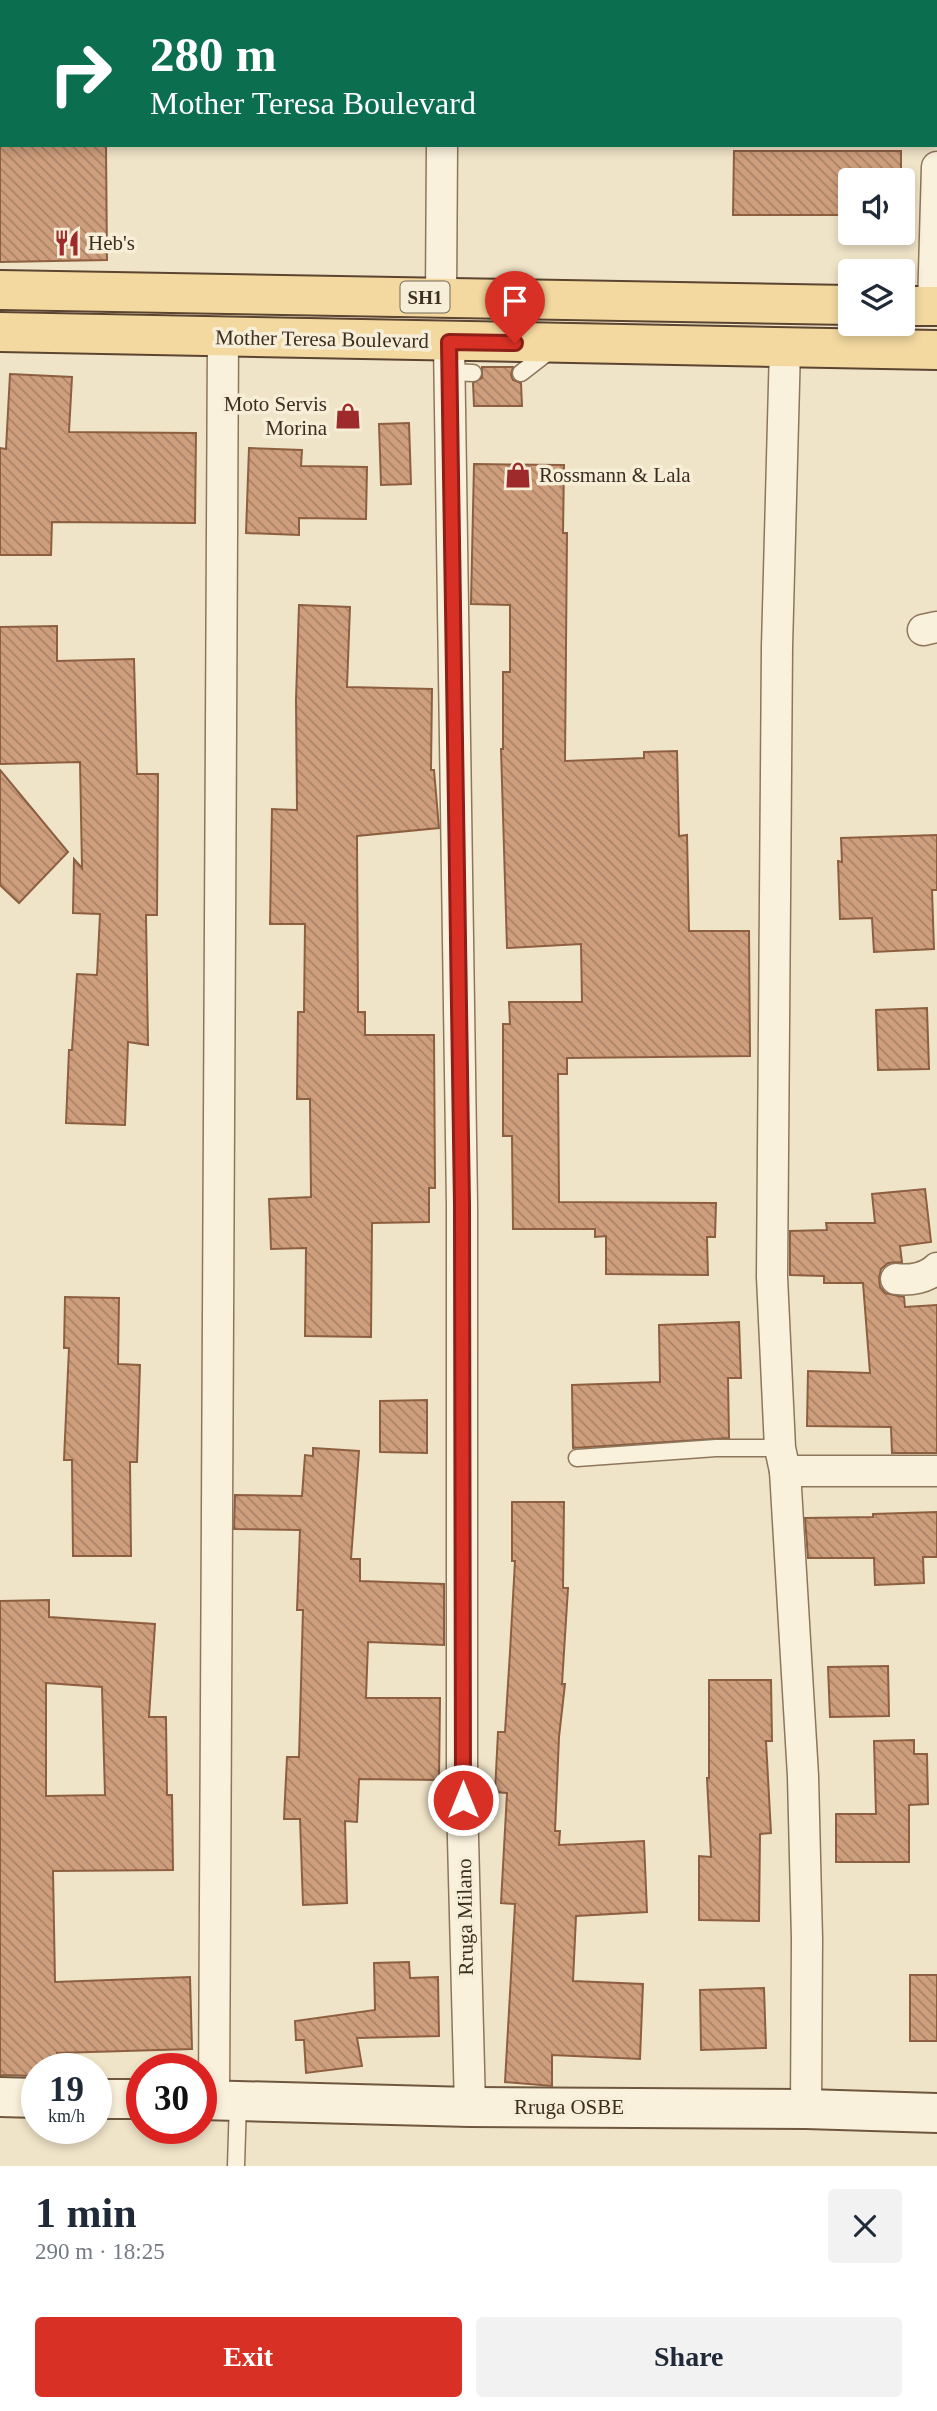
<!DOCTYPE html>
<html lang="en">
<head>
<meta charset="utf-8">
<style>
	body { margin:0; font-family:"Times New Roman",serif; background:#f2f2f3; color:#1f2937; height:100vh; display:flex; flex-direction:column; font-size:26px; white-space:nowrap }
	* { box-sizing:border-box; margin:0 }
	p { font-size:23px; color:#747a83 }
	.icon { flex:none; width:38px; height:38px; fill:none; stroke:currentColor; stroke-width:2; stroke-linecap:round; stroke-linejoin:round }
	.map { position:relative; height:2166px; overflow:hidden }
	.panel { display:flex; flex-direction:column; background:#fff; flex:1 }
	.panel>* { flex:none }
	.top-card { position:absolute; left:0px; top:0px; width:938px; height:147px; box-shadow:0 4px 10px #0003; background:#0b6e4f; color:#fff; overflow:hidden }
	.tools { position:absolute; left:838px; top:168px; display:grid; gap:14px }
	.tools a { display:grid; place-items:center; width:77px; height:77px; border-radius:7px; background:#fff; box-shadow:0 4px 10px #0003; font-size:35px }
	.speed { position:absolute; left:21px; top:2053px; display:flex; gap:14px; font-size:35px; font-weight:700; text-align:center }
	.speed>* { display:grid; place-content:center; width:91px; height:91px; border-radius:50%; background:#fff; box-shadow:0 4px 10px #0003; line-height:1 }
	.speed small { font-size:18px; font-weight:400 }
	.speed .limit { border:10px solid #d22; background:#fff; color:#111 }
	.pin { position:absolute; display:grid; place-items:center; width:60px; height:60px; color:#fff; margin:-72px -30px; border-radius:50% 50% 50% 0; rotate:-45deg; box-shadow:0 0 7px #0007 }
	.pin .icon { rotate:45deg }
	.me { position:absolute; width:77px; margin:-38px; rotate:0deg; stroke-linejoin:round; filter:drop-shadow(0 0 5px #0008) }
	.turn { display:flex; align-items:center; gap:24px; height:147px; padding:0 35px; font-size:32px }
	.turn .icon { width:91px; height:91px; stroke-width:2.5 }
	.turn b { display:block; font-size:49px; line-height:60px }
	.round { display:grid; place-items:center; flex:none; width:74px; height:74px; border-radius:7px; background:#f2f2f3 }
	.summary { display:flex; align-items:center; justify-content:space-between; height:119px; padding:0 35px }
	h1 { font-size:42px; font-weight:600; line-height:52px }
	.primary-button { display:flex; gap:14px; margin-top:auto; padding:14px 35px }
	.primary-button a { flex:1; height:80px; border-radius:7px; background:#d93025; color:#fff; font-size:28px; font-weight:600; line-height:80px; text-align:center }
	.primary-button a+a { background:#f2f2f3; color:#1f2937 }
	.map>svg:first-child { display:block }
</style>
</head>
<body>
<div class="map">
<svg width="937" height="2166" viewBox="0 0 937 2166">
	<defs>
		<pattern id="building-back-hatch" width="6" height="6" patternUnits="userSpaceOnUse" patternTransform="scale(1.75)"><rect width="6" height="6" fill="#cf9f7d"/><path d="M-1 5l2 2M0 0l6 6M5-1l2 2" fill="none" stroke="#a98266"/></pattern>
	</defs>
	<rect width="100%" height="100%" fill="#f0e4c8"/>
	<g fill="url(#building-back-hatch)" stroke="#8d5f41" stroke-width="2" fill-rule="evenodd">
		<polygon points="0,145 106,145 107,260 0,262"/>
		<polygon points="734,151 901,151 901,180 850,180 850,215 733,215"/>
		<polygon points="482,367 513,367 511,375 513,380 521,383 522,406 474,406 473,383 482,378"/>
		<polygon points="10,374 72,377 69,432 196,433 195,523 52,522 51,555 0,555 0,448 6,449"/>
		<polygon points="409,423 411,484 381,485 379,424"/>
		<polygon points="249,448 302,450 301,466 367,467 366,519 299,518 299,535 246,533"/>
		<polygon points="474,464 564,465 563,533 567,533 565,761 644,758 644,752 677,751 679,836 687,835 689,931 749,931 750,1056 567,1058 567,1074 558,1074 559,1202 716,1203 715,1237 707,1237 708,1275 606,1274 606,1236 595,1237 595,1229 513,1229 512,1136 503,1136 503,1024 510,1024 509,1002 582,1002 581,944 507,948 501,749 503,749 503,672 510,672 510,605 471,604"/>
		<polygon points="299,605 350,607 347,687 432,689 431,770 434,770 439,828 357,836 358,1012 365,1012 365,1035 434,1035 435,1188 429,1188 429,1222 372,1223 371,1337 305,1336 306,1248 271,1249 269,1199 311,1197 310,1099 297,1099 298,1012 304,1012 305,924 270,924 272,809 297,810 296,700"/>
		<polygon points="57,626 57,661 134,659 137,774 158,774 157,915 146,915 148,1045 128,1042 125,1125 66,1123 69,1050 72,1050 77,974 97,975 100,914 73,913 74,859 82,868 80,762 0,764 0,627"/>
		<polygon points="0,770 68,852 19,903 0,885"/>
		<polygon points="937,835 937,890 932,890 934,949 874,952 872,918 840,919 838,861 842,862 841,838"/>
		<polygon points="927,1008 929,1069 878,1070 876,1010"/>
		<polygon points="925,1189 931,1242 900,1246 902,1262 888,1263 881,1269 879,1278 880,1287 885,1293 904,1297 905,1307 937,1305 937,1453 892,1453 891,1427 807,1426 808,1371 870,1373 863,1283 824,1283 824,1276 790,1275 790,1231 827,1230 826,1223 875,1223 872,1194"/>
		<polygon points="65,1297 119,1298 118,1364 140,1365 137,1462 130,1462 131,1556 73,1556 72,1460 64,1460 69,1348 64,1348"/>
		<polygon points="739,1322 741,1378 728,1378 729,1438 573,1448 572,1385 660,1382 659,1325"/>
		<polygon points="427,1400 427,1453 380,1452 380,1401"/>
		<polygon points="313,1448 359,1451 351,1559 360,1559 360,1581 444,1584 444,1645 368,1642 366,1698 440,1698 439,1780 359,1779 357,1822 345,1821 347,1903 303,1905 300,1819 284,1819 287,1757 299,1757 303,1610 297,1610 300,1530 234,1529 235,1495 302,1496 305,1455 313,1456"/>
		<polygon points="512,1502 564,1502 563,1588 568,1588 562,1684 565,1684 559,1737 555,1831 560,1831 559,1845 644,1841 647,1912 576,1916 573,1981 643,1984 640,2059 552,2055 552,2086 505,2082 515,1904 501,1903 507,1793 495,1792 498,1732 505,1732 510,1652 515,1561 512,1561"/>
		<polygon points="937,1512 937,1557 923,1557 924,1583 875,1585 874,1558 808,1558 805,1518 873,1517 873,1514"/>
		<path d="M49,1600v17l106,7 -6,93h17l1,78h5l1,75 -120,1 2,111 135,-5 2,72 -135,4 -1,15h-19v8l-37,-1v-474zM46,1683l56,4 3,108 -59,1z"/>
		<polygon points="888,1666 889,1716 830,1717 828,1667"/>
		<polygon points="709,1680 771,1680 772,1741 766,1741 771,1833 760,1834 759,1921 699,1920 699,1856 711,1857 707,1778 709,1778"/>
		<polygon points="914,1740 914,1754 927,1754 928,1804 909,1805 909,1862 836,1862 836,1814 876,1814 874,1741"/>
		<polygon points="409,1962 410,1978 438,1977 439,2036 357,2038 362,2066 306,2073 304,2040 296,2040 295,2021 375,2010 374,1963"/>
		<rect x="910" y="1975" width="27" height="66"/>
		<polygon points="764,1988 766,2048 701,2050 700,1990"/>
	</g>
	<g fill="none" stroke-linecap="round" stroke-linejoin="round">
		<g stroke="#8d765c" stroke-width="19">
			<g id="lane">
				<polyline points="449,372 473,373"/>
				<polyline points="521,373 552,349"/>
				<polyline points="577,1458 716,1448 780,1448"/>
				<polyline points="236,2166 238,2101"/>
			</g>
		</g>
		<g stroke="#8d765c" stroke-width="33">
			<g id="street">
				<polyline points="442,2 442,0"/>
				<polyline points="441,298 442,145"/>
				<polyline points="933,306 937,167"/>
				<polyline points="449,342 462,1205 462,1800 470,2107"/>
				<polyline points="785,347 777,647 772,1277 780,1448 785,1471 803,1776 807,1939 806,2109"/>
				<polyline points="923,630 937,627"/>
				<path d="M896,1279c14,2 31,-1 41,-11"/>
				<polyline points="785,1471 937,1471"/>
				<polyline points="214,2100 223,336"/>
			</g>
		</g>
		<g stroke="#6f573f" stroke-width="42">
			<g id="secondary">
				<polyline points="0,2097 37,2098"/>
				<polyline points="96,2099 142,2099"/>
				<polyline points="201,2100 470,2107 806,2109 937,2113"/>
			</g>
		</g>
		<g stroke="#5b4430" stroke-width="42">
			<g id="primary">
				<polyline points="0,290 850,305"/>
				<polyline points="903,306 937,306"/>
				<polyline points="0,332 937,350"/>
			</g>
		</g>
		<use href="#lane" stroke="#faf1dc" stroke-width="16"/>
		<use href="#street" stroke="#faf1dc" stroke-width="30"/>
		<use href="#secondary" stroke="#faf1dc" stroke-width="38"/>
		<use href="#primary" stroke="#f3d9a0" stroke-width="38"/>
	</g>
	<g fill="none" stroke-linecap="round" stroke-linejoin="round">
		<g stroke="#8d1f18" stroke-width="18">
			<polyline id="route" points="463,1800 462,1205 449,342 515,343"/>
		</g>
		<use href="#route" stroke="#d93025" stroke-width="12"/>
	</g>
	<defs>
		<g id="restaurant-bare" transform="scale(2.1)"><path d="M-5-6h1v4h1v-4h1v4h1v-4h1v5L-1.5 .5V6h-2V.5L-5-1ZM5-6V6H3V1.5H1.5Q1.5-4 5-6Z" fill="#9e2a2b" stroke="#f7eed8" stroke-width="2.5" paint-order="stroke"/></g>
		<g id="shop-bare" transform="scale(2.1)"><path d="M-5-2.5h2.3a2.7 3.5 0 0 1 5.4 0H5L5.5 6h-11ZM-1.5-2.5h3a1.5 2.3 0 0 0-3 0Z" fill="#9e2a2b" stroke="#f7eed8" stroke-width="2.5" paint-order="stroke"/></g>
	</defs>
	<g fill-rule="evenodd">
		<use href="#restaurant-bare" x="67" y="243"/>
		<use href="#shop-bare" x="348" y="416"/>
		<use href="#shop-bare" x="518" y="475"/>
	</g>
	<g text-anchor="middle" stroke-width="7" stroke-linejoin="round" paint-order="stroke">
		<rect fill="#f7eed8" stroke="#756857" stroke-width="2" x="400.5" y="281.5" width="49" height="31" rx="5"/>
		<g font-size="19" font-weight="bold" fill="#3d2e20">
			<text x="425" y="304">SH1</text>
		</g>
		<g font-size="21" fill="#3d2e20" stroke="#f7eed8" text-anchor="start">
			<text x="88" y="250">Heb's</text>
			<text x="327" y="411" text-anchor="end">Moto Servis<tspan x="327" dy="24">Morina</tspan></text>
			<text x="539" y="482">Rossmann &amp; Lala</text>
		</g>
		<g font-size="21" fill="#3d2e20" stroke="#f7eed8">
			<text transform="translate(322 339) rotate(1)" y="7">Mother Teresa Boulevard</text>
			<text transform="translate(465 1917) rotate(-91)" y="7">Rruga Milano</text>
			<text x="569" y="2114">Rruga OSBE</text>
		</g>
	</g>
</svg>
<div class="tools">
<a><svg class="icon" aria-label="sound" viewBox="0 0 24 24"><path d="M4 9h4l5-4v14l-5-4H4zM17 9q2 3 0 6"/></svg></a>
<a><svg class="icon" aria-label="layers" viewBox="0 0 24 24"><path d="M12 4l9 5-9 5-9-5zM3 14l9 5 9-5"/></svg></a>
</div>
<div class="speed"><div>19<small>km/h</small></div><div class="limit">30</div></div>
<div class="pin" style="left:515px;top:343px;background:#d93025"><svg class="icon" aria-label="arrive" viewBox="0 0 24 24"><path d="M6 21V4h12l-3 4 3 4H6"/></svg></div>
<svg class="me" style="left:463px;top:1800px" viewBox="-20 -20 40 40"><circle r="17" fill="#d93025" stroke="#fff" stroke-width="3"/><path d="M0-11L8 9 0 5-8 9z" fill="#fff"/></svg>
<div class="top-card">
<div class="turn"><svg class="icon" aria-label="right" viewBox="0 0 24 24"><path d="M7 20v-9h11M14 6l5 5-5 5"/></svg><div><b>280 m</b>Mother Teresa Boulevard</div></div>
</div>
</div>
<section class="panel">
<div class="summary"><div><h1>1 min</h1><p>290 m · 18:25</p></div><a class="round"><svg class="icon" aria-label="close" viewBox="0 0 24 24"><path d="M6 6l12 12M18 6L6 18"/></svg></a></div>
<div class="primary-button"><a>Exit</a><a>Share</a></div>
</section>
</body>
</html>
